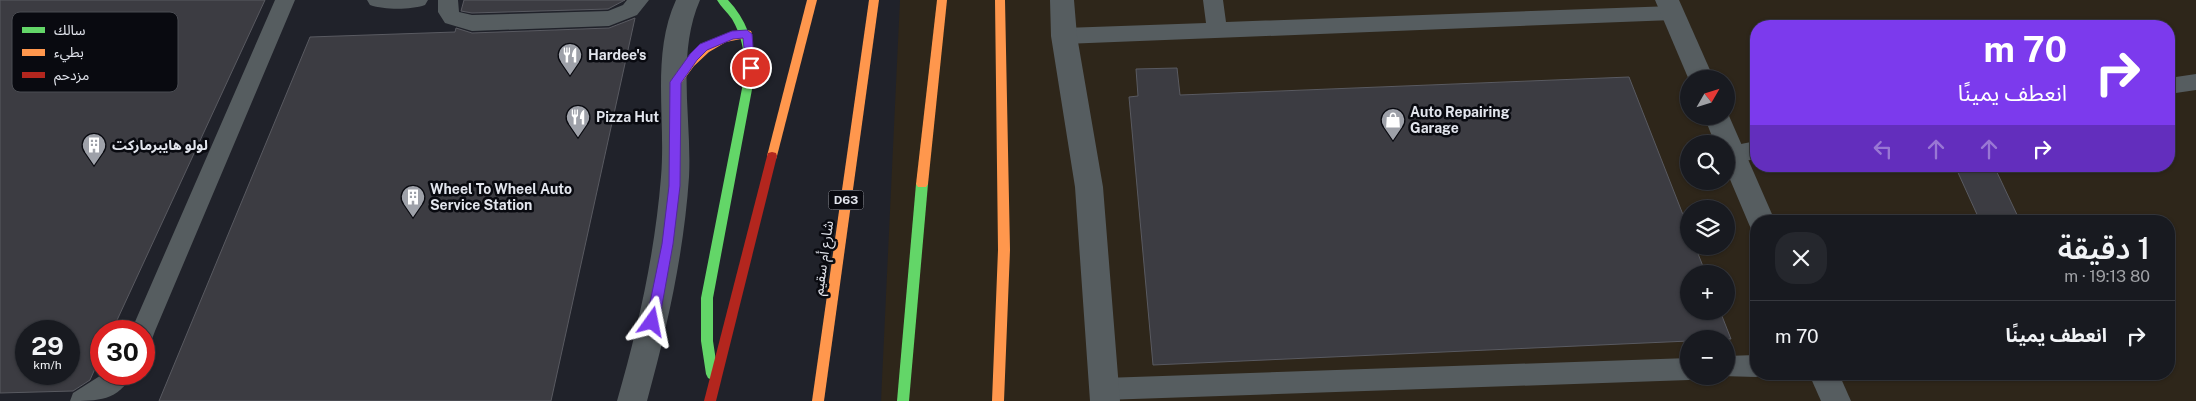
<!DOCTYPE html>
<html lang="ar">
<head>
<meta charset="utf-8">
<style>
	body { margin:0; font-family:"Public Sans","Noto Sans Arabic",sans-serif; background:#25272d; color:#f1f3f6; direction:rtl; height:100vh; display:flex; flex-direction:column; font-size:19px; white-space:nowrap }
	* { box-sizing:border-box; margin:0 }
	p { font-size:16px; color:#9fa1a5 }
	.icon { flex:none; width:28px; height:28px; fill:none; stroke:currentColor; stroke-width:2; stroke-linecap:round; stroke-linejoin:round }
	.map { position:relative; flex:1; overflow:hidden; direction:ltr }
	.details { position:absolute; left:1750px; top:215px; width:425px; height:165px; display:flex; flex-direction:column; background:#181a20; border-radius:20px; box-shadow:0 1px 4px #0004,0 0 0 1px #36383e; direction:rtl }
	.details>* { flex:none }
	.guide { position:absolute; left:1750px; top:20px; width:425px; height:152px; border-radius:20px; box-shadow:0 1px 4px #0004,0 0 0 1px #36383e; direction:rtl; background:#7c3aed; color:#fff; overflow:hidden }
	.needle { width:32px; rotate:51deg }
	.controls { position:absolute; left:1680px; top:70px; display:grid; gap:10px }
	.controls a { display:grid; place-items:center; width:55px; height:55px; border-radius:50%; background:#181a20; box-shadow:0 1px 4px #0004,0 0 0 1px #36383e; font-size:25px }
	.speed { position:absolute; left:15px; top:320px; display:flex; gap:10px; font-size:25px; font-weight:700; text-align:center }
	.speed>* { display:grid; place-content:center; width:65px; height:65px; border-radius:50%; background:#181a20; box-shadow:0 1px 4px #0004,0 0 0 1px #36383e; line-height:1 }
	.speed small { font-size:12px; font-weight:400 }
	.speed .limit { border:8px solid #d22; background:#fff; color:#111 }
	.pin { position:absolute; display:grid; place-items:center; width:42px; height:42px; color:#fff; margin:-21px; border:2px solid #fff; border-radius:50%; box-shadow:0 1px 5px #0007 }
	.me { position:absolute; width:55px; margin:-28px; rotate:12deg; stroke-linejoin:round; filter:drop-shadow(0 0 4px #0008) }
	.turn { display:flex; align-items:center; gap:18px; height:105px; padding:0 25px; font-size:22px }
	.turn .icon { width:65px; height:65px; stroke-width:2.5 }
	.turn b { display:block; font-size:35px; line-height:42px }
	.lanes { display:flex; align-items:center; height:48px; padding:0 25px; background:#0003; justify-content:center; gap:25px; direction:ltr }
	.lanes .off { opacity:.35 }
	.round { display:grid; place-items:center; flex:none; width:52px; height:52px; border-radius:20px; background:#25272d }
	.summary { display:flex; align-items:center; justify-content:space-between; height:85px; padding:0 25px }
	h1 { font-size:30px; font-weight:600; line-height:38px }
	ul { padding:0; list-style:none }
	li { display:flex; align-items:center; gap:15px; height:70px; padding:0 25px; border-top:1px solid #36383e }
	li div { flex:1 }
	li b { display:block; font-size:19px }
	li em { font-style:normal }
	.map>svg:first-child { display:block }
</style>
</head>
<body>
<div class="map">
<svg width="2196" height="401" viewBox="0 0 2196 401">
	<rect width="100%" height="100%" fill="#20222a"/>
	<path fill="#2e261a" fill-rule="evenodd" d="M900,0h1296v401h-1315zM1756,26h413v140h-413zM1689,79h37v37h-37zM1689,144h37v37h-37zM1689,209h37v37h-37zM1756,221h413v153h-413zM1689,274h37v37h-37zM1689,339h37v37h-37z"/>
	<g fill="#3c3c42" stroke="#595a61" fill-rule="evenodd">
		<path d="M0,0h265l-153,331h-11v24l-11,25 -17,11 -73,2zM26,331h43v43h-43z"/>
		<polygon points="464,0 625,0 608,9 472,13 461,11"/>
		<polygon points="635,18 551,401 159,401 310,37 455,32 456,28 472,33 609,28"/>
		<polygon points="1177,68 1180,95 1629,77 1689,230 1689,246 1695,246 1706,274 1689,274 1689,311 1720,311 1731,339 1689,339 1689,341 1153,365 1129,97 1138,96 1136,69"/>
		<polygon points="1955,166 1994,166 2020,221 1980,221"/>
	</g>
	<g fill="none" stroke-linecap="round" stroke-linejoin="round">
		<g fill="#565d60" fill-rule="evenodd">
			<polygon points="275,0 295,0 155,331 152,339 144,341 144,331 131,331"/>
			<path d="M367,0h61l-3,5c-15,5 -40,5 -55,0z"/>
			<polygon points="438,0 458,0 459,12 472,15 608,11 623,5 627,0 649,0 637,15 609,26 472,31 445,23 438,12"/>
			<polygon points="1203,0 1223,0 1226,22 1673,6 1680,8 1683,13 1680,18 1673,20 1064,44 1057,41 1054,36 1057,31 1064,28 1206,23"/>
			<polygon points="2196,74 2196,90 2169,94 2169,78"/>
			<polygon points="1756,141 1756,159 1733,163 1726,161 1726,147"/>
			<polygon points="1756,355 1756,374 1765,374 1756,377 1721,376 1726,376 1726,356"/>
			<polygon points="1689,358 1689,376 1698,376 1689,380 1104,400 1095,397 1092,389 1095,381 1104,378"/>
			<path d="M103,374h29c-13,27 -35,27 -62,27l3,-8z"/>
		</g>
		<g fill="#565d60" fill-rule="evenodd">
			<path d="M676,0h24c-24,55 -8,119 -11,177 -5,76 -22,151 -42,224h-30c21,-73 38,-148 44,-224 5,-58 -10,-123 15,-177z"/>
			<polygon points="1050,0 1074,0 1077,36 1103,187 1120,401 1090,401 1075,187 1051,36"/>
			<polygon points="1655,0 1679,0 1714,79 1689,80"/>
			<polygon points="1726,109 1775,221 1756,221 1756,231 1751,229 1726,170 1726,144 1715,144 1704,116 1726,116"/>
			<polygon points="1809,374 1839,374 1851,401 1821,401"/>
		</g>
		<g fill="#63d668" fill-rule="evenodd">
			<path d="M717,0h11c18,19 26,42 28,68l-43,230v43l5,33 -2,4 -4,2 -4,-2 -2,-4 -5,-33v-43l45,-230c-2,-17 -5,-34 -14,-49 -5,-7 -11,-12 -15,-19z"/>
			<polygon points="922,179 926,181 928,184 909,401 897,401 916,184 918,181"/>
		</g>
		<g fill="#ff974d" fill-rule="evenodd">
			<polygon points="807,0 817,0 777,156 776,159 768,159 767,156"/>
			<polygon points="869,0 879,0 824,401 812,401"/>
			<polygon points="937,0 947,0 928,184 926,187 918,187 916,184"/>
			<polygon points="995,0 1005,0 1010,250 1004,401 992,401 998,250"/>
			<path d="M747,30l4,1 1,3 -1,3 -25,5 -17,10 -15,14 -14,19h-8l-1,-3c17,-30 42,-46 76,-52z"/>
		</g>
		<polygon fill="#b3261e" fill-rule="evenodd" points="772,152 776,153 777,156 716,401 704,401 767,156 768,153"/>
	</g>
	<polygon fill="#7c3aed" stroke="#51269a" points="747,30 752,34 755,71 747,71 746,68 743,38 733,39 707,50 697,60 681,83 680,186 673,244 659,322 652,327 646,322 662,244 669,186 670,82 690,54 700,44 732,31"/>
	<defs>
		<g id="restaurant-pin" transform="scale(1.25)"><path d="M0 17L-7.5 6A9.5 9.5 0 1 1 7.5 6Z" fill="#9ea1a9" stroke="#090a10"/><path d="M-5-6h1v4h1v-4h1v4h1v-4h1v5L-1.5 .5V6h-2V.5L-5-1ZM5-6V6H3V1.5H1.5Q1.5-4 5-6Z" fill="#fff"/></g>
		<g id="shop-pin" transform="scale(1.25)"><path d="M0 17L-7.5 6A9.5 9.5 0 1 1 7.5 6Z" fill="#9ea1a9" stroke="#090a10"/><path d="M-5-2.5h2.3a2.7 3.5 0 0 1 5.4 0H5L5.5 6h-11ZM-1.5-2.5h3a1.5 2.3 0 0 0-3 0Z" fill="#fff"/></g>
		<g id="building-pin" transform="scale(1.25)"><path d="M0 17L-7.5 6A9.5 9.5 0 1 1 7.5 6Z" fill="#9ea1a9" stroke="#090a10"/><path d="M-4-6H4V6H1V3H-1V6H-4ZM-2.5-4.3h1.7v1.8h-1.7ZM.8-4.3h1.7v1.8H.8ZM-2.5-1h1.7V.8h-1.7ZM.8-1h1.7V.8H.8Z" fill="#fff"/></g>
	</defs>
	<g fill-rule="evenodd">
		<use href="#restaurant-pin" x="570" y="55"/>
		<use href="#restaurant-pin" x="578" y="117"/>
		<use href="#shop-pin" x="1393" y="120"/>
		<use href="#building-pin" x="94" y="145"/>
		<use href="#building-pin" x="413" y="197"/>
	</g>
	<g text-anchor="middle" stroke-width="5" stroke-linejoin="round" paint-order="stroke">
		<rect fill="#090a10" stroke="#a1a3ab" stroke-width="1" x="828.5" y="190.5" width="35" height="19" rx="4"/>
		<g font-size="12" font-weight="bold" fill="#e2e5ed">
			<text x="846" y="204">D63</text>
		</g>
		<g font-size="14" font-weight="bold" fill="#e2e5ed" stroke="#090a10" text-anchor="start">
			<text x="588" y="60">Hardee's</text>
			<text x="1410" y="117">Auto Repairing<tspan x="1410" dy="16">Garage</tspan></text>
			<text x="596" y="122">Pizza Hut</text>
			<text x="112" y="150">لولو هايبرماركت</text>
			<text x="430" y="194">Wheel To Wheel Auto<tspan x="430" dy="16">Service Station</tspan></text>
		</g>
		<g font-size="14" fill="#e2e5ed" stroke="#090a10">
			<text transform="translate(823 258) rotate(-82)" y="5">شارع أم سقيم</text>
		</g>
	</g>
	<rect x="12" y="12" width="166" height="80" rx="8" fill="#090a10" stroke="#4a4c52" stroke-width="1"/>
	<rect x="22" y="27" width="23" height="6" fill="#63d668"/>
	<rect x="22" y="49" width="23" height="7" fill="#ff974d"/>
	<rect x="22" y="72" width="23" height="6" fill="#b3261e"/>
	<g font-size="14" fill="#e2e5ed">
		<text x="54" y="35">سالك</text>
		<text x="54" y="57">بطيء</text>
		<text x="54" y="80">مزدحم</text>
	</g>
</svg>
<div class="controls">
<a><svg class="needle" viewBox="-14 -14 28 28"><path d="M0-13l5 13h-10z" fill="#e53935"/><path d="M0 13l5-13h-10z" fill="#9fa1a5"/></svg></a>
<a><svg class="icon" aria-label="search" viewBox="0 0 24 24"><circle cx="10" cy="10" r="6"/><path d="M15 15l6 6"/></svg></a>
<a><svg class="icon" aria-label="layers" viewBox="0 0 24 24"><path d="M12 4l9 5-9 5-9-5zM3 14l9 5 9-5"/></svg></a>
<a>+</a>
<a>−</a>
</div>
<div class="speed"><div>29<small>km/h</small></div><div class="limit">30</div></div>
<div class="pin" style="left:751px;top:68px;background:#d93025"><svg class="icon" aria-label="arrive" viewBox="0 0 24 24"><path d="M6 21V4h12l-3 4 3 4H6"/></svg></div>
<svg class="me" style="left:652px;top:322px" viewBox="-20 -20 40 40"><path d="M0-17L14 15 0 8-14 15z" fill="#7c3aed" stroke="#fff" stroke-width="4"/></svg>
<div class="guide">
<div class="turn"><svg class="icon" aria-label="right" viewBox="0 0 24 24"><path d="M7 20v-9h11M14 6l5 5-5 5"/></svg><div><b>70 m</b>انعطف يمينًا</div></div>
<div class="lanes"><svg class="icon off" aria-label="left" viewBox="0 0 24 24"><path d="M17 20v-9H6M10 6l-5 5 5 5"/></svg><svg class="icon off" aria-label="ahead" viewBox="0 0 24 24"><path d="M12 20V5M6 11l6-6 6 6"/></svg><svg class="icon off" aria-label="ahead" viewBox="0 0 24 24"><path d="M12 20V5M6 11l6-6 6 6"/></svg><svg class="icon" aria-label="right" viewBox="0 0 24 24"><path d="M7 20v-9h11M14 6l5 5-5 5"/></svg></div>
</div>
<section class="details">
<div class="summary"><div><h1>1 دقيقة</h1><p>80 m · 19:13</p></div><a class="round"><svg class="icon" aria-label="close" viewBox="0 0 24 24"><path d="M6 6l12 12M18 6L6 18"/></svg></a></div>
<ul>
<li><svg class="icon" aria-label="right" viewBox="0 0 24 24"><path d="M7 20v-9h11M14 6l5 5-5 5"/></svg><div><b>انعطف يمينًا</b></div><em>70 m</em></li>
</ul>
</section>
</div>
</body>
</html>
